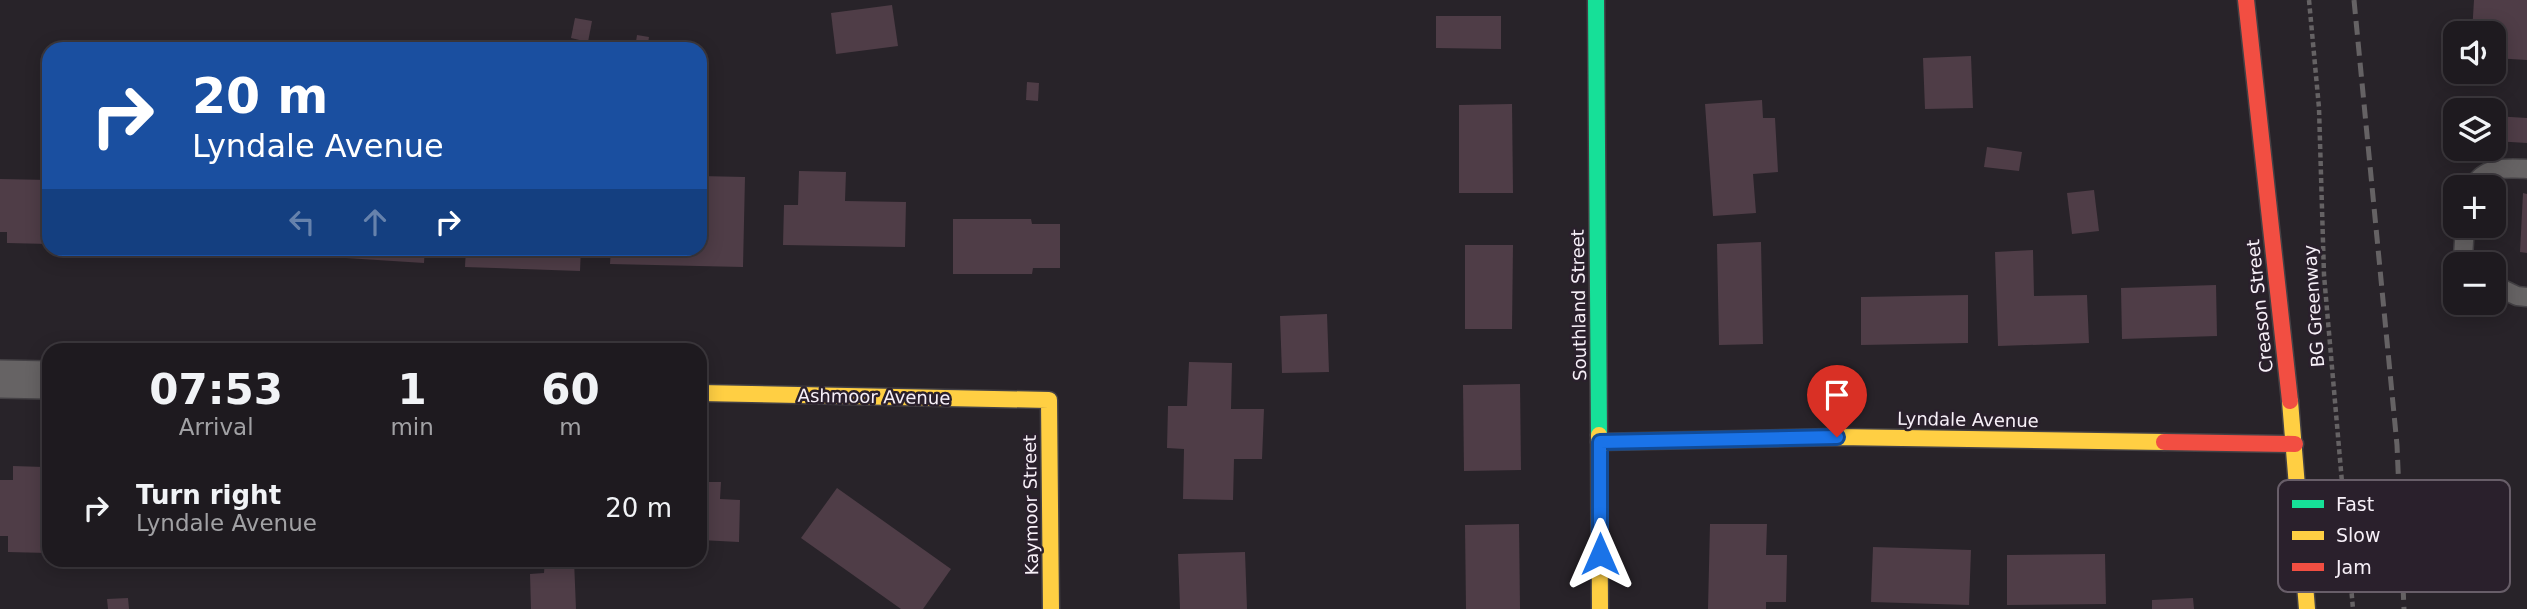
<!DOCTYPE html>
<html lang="en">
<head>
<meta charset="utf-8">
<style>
	body { margin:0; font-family:"DejaVu Sans",sans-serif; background:#2b272c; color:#f1f3f6; height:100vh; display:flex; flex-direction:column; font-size:26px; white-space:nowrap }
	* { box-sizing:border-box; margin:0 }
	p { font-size:23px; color:#a1a1a4 }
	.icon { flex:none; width:38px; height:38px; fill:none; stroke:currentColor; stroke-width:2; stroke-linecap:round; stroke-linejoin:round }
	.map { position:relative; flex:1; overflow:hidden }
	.drawer { position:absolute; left:42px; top:343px; width:665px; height:224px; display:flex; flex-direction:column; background:#1e1a1f; border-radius:21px; box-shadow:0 4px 18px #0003,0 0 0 2px #3c383d }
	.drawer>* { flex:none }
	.top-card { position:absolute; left:42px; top:42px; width:665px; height:214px; border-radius:21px; box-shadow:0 4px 18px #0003,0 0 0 2px #3c383d; background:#1a4fa0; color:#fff; overflow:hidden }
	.buttons { position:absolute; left:2443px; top:21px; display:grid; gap:14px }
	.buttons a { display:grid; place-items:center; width:63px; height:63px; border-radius:14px; background:#1e1a1f; box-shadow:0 4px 18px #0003,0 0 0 2px #3c383d; font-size:35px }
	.pin { position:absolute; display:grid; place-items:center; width:60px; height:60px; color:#fff; margin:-72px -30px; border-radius:50% 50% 50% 0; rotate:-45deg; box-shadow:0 0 7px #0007 }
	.pin .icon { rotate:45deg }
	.me { position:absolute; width:77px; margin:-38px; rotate:0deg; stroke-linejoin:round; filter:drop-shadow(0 0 5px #0008) }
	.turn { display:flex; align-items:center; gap:24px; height:147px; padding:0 35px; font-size:32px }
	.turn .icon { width:91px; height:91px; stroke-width:2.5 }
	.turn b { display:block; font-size:49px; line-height:60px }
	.lanes { display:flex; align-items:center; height:66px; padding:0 35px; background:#0003; justify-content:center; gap:35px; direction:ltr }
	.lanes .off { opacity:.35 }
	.eta { display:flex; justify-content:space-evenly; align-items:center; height:119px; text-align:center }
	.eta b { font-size:42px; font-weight:700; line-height:49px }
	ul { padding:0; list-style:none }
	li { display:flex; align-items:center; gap:21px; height:91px; padding:0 35px }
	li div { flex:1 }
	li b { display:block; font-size:26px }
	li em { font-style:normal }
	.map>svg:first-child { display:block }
</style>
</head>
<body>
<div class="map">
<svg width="2527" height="609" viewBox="0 0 2527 609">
	<rect width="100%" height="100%" fill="#282329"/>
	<g fill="#4f3d47">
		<polygon points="2474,0 2527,0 2527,60 2494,58 2494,33 2472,33"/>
		<polygon points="892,5 898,46 836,54 831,13"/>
		<polygon points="1436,16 1501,16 1501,49 1436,48"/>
		<polygon points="575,18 592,21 588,42 571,38"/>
		<polygon points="637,35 649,37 647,49 635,48"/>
		<polygon points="286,42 304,43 304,49 286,49"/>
		<polygon points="1971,56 1973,108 1925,109 1923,58"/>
		<polygon points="1027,82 1039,83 1038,101 1026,100"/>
		<polygon points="1762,100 1763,118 1775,118 1778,172 1753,174 1756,213 1713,216 1705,104"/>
		<polygon points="1512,104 1513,193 1459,193 1459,105"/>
		<polygon points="2494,116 2527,118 2527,143 2494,141"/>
		<polygon points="1987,147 2022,152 2019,171 1984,167"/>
		<polygon points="799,171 846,172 845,201 906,202 905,247 783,245 784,205 798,205"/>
		<polygon points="700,176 745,177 743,267 610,264 611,248 700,248"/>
		<polygon points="0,179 49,180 49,244 7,243 7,232 0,232"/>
		<polygon points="2094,190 2099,231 2072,234 2067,193"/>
		<polygon points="2523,193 2527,194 2527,253 2520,252"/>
		<polygon points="953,219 1031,219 1032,224 1060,224 1060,268 1033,268 1032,274 953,274"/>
		<polygon points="1761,242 1763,344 1719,345 1717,244"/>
		<polygon points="1465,245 1513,245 1512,329 1465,329"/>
		<polygon points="132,248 201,248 201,255 131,253"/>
		<polygon points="300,248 425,248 424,263 299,255"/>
		<polygon points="466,248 581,248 580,271 465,267"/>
		<polygon points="2033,250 2034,296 2087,295 2089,343 1998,346 1995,252"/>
		<polygon points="2216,285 2217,336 2122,339 2121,288"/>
		<polygon points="1968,295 1968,343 1861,345 1861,297"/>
		<polygon points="1327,314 1329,372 1282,373 1280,316"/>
		<polygon points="1189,362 1232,363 1231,409 1264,409 1262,459 1234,459 1233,500 1183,499 1184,449 1167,448 1168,406 1187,406"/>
		<polygon points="1520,384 1521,470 1464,471 1463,385"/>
		<polygon points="13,466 44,467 44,488 49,488 48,553 8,552 8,536 0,536 0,480 13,480"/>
		<polygon points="700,482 721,482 720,499 740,500 739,542 700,540"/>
		<polygon points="837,488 951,569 923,609 901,609 801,538"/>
		<polygon points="1519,524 1520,609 1466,609 1465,525"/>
		<polygon points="1710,524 1767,524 1766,555 1787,555 1786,602 1766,602 1766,609 1708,609"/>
		<polygon points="1873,547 1971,550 1969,605 1871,602"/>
		<polygon points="1245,552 1247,609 1180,609 1178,554"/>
		<polygon points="2105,554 2106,604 2007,605 2007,555"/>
		<polygon points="545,560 574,560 576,609 531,609 530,574 544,573"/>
		<polygon points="128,598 129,609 108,609 107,599"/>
		<polygon points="2193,598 2194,609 2152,609 2152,600"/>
	</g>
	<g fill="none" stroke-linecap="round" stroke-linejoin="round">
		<g stroke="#444145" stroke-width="21">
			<g id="lane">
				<path d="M2473,187c12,-21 32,-19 54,-18"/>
				<polyline points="2465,226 2463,257 2469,264"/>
				<polyline points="2494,285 2517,296 2527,297"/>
			</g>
		</g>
		<g stroke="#444145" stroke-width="40">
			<polyline id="street" points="0,379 49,380"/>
		</g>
		<g stroke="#444145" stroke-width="19">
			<polyline id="fast" points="1596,0 1599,435"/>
		</g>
		<g stroke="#444145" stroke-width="19">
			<g id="slow">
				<polyline points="700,393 1049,400 1051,609"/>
				<polyline points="2290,401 2307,609"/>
				<polyline points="1599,435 1600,609"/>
				<polyline points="1599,442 1837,437 2164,442"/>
			</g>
		</g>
		<g stroke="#444145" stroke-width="19">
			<g id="jam">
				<polyline points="2246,0 2290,401"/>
				<polyline points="2164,442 2295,444"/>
			</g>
		</g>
		<polyline stroke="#656264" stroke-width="4.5" stroke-dasharray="5 3.5" stroke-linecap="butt" points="2309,0 2319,108 2324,275 2353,609"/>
		<use href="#lane" stroke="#666364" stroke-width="18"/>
		<use href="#street" stroke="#666364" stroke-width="37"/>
		<use href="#fast" stroke="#16e098" stroke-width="16"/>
		<use href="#slow" stroke="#ffcf43" stroke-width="16"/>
		<use href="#jam" stroke="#f24e42" stroke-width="16"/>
		<polyline stroke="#656264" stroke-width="5" stroke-dasharray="14 7" stroke-linecap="butt" points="2354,0 2397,445 2404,609"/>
	</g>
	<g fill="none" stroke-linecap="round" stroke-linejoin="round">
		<g stroke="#114b97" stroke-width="18">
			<polyline id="route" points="1600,554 1600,442 1837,437"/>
		</g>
		<use href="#route" stroke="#1a73e8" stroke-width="12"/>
	</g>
	<g text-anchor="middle" stroke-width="5" stroke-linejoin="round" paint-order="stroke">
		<g font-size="18" fill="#f7f0f8" stroke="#2a202c">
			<text transform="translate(1579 305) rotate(-91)" y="6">Southland Street</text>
			<text transform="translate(2260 306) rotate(-96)" y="6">Creason Street</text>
			<text transform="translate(2314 306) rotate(-94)" y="6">BG Greenway</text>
			<text transform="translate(874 397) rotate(1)" y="6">Ashmoor Avenue</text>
			<text transform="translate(1968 420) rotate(1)" y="6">Lyndale Avenue</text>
			<text transform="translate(1031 505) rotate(-91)" y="6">Kaymoor Street</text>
		</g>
	</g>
	<rect x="2278" y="480" width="232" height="112" rx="10" fill="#2a202c" stroke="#685e69" stroke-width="2"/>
	<rect x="2292" y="500" width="32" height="8" fill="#16e098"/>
	<rect x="2292" y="531" width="32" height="9" fill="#ffcf43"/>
	<rect x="2292" y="563" width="32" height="8" fill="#f24e42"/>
	<g font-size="19" fill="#f7f0f8">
		<text x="2336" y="511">Fast</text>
		<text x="2336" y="542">Slow</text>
		<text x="2336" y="574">Jam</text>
	</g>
</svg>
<div class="buttons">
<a><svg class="icon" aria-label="sound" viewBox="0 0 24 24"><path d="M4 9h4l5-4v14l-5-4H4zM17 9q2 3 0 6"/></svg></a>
<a><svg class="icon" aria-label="layers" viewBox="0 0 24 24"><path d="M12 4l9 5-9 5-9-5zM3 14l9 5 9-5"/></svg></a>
<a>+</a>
<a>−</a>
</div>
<div class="pin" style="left:1837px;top:437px;background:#d93025"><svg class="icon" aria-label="arrive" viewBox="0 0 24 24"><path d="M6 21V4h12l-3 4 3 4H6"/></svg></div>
<svg class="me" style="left:1600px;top:554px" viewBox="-20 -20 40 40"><path d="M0-17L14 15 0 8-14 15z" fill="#1a73e8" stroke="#fff" stroke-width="4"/></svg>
<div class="top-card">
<div class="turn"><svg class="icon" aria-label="right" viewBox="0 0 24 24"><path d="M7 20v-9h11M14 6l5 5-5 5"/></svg><div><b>20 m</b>Lyndale Avenue</div></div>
<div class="lanes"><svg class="icon off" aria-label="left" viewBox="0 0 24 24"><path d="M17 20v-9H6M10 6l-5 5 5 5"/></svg><svg class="icon off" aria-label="ahead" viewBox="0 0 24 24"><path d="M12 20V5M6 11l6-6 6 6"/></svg><svg class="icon" aria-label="right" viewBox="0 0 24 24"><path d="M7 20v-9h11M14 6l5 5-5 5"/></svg></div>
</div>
<section class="drawer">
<div class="eta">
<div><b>07:53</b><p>Arrival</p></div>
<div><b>1</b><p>min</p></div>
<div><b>60</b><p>m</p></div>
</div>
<ul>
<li><svg class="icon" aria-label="right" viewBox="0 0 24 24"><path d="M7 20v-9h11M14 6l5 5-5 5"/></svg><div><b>Turn right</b><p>Lyndale Avenue</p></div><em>20 m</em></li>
</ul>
</section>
</div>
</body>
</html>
